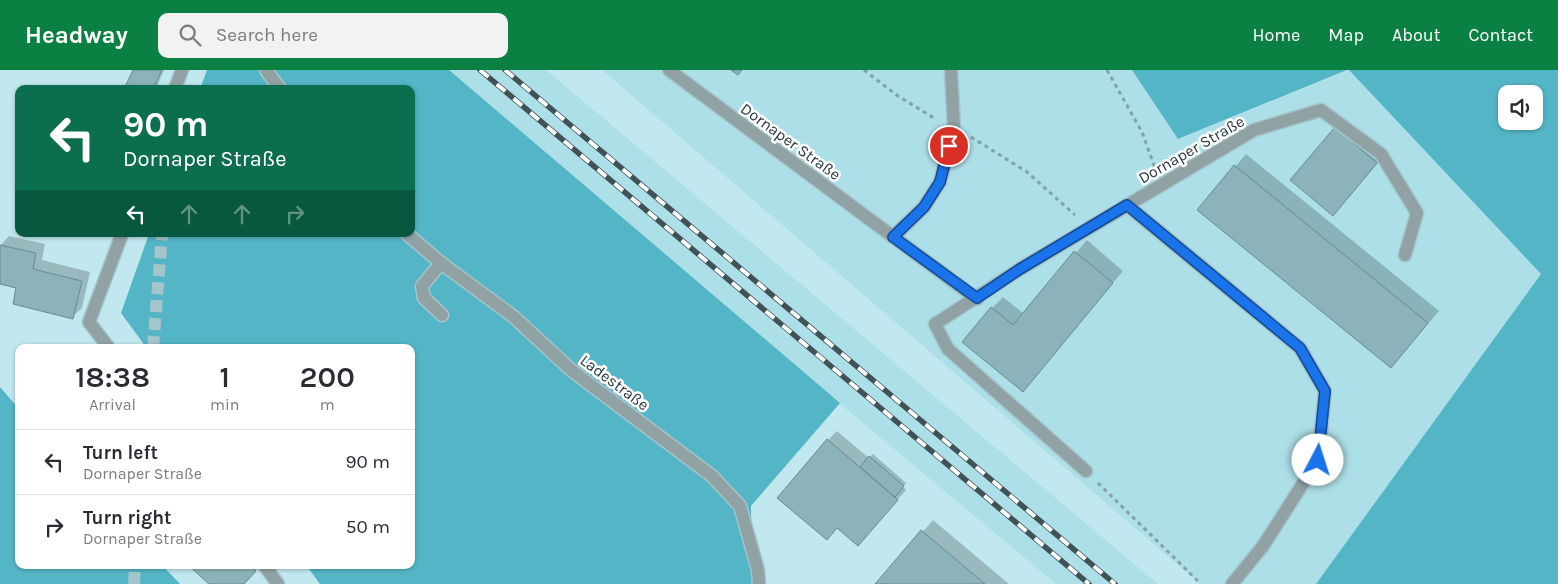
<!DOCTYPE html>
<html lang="en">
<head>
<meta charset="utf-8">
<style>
	body { margin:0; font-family:Karla,sans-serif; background:#f2f2f3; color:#2b2b33; height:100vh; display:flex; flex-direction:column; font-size:19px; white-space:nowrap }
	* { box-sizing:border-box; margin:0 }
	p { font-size:16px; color:#7c7c81 }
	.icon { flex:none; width:28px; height:28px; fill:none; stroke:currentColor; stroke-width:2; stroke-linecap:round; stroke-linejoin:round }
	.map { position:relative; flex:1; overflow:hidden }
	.sheet { position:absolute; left:15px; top:274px; width:400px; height:225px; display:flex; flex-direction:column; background:#fff; border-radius:10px; box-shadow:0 1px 4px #0004 }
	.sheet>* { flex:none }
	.banner { position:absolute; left:15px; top:15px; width:400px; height:152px; border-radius:10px; box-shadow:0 1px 4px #0004; background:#0b6e4f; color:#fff; overflow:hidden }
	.controls { position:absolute; left:1498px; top:15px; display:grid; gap:10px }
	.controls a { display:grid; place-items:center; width:45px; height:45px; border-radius:10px; background:#fff; box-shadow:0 1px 4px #0004; font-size:25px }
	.pin { position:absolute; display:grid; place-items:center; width:42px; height:42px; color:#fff; margin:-21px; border:2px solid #fff; border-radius:50%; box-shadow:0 1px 5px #0007 }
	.me { position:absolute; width:55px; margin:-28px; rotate:5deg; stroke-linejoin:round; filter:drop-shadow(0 0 4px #0008) }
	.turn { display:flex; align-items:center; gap:18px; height:105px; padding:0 25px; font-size:22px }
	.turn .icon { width:65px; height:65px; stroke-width:2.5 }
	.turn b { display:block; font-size:35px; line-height:42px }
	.lanes { display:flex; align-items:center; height:48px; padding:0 25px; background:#0003; justify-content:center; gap:25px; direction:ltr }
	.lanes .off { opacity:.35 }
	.eta { display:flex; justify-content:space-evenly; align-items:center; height:85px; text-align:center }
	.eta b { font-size:30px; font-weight:600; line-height:35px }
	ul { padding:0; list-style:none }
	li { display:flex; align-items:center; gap:15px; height:65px; padding:0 25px; border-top:1px solid #e1e1e2 }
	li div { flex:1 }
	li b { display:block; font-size:19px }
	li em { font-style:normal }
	header { display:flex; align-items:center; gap:30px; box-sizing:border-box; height:70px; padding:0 25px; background:#0b8043; color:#fff }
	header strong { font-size:24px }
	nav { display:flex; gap:28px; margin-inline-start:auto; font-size:18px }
	.search { width:350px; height:45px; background:#f2f2f3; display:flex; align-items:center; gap:12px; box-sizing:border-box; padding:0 18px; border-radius:10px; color:#7c7c81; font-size:19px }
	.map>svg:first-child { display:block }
</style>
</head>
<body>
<header>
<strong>Headway</strong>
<div class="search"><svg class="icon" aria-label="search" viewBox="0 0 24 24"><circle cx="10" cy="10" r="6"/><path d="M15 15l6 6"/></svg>Search here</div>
<nav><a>Home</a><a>Map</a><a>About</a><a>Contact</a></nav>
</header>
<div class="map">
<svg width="1558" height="514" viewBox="0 0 1558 514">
	<rect width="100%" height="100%" fill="#c1e8ef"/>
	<g fill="#addfe8">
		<polygon points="440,0 546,0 1158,514 1056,514"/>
		<polygon points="602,0 1132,0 1179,69 1349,0 1541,204 1316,514 1200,514"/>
	</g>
	<g fill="#53b5c5" fill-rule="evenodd">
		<polygon points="207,0 449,0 840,333 751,436 752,514 320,514 306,495 411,495 411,278 146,277 121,243 149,164 411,164 411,19 200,19"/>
		<polygon points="1132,0 1347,0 1178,69"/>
		<path d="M1349,0h209v514h-242l225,-310zM1506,24h28v27h-28z"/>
		<polygon points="0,317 19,339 19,495 162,495 180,514 0,514"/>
	</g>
	<g fill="#0003">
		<polygon points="134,0 164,0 156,19 125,19"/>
		<polygon points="1345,49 1386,83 1342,135 1336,58"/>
		<polygon points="1246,84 1439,241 1391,297 1199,140"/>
		<polygon points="9,166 45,174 42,190 90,202 82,238 72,247 18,217 0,213 0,176"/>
		<polygon points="1087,170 1123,201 1022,320 992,238 1003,227 1024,244"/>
		<polygon points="837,361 869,388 873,384 906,413 903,417 906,420 858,475 828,370"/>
		<polygon points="933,450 1009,514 877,514"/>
		<polygon points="190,495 261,495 243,514 211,514"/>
	</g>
	<g fill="#8db3ba" stroke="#668b92">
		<polygon points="133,0 162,0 153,19 124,19"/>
		<polygon points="731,0 742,0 738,5"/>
		<polygon points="1335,57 1377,93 1333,146 1290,110"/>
		<polygon points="1234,95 1428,253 1391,298 1197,140"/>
		<polygon points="0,175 36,183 33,199 82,211 73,249 13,234 16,218 0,214"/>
		<polygon points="1074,181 1113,213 1023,322 962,272 991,237 1013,255"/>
		<polygon points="827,369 898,430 858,476 837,458 827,470 777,428"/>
		<polygon points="869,386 904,416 895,427 860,397"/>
		<polygon points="921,460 985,514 875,514"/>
		<polygon points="188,495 249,495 256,501 244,514 209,514"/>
	</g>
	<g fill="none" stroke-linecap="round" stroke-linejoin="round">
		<g stroke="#a3c5cb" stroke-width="12" stroke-dasharray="12 6" stroke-linecap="butt">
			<polyline points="153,278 162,164"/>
			<polyline points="134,514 135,495"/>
		</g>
		<g stroke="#a3c5cb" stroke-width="15">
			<g id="minor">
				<polyline points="266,0 280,19"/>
				<path d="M669,0c104,77 205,153 308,229"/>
				<polyline points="175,19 182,0"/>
				<polyline points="1127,135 1300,278 1325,321 1318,390 1263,476 1232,514"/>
				<polyline points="407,164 441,193 514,247 571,300 712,406 740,436 758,500 759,514"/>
				<polyline points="893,167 924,137 940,112 954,58 951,0"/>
				<polyline points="441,193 422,216 424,228 442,245"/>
				<polyline points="109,278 89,252 122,164"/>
				<polyline points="1086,401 948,279 935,254 1020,199 1254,60 1321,40 1381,84 1417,143 1405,185"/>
				<polyline points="264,495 278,514"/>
			</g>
		</g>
		<g stroke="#84a1a6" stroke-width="3" stroke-dasharray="4 4" stroke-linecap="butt">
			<polyline points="864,0 898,26 934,48"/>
			<polyline points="1107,0 1142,62 1155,98"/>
			<polyline points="971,67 1027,102 1075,145"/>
			<polyline points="1098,413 1201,514"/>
		</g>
		<use href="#minor" stroke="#91a2a5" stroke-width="12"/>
		<g stroke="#405256" stroke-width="5.5">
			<g id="rail">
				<polyline points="480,0 1089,514"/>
				<polyline points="505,0 1115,514"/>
			</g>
		</g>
		<use href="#rail" stroke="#fff" stroke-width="4" stroke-dasharray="11" stroke-linecap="butt"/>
	</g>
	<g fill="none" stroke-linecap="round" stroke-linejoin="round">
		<g stroke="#114b97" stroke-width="12">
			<polyline id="route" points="949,76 940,112 924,137 893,167 977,228 1020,199 1127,135 1300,278 1325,321 1318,390"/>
		</g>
		<use href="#route" stroke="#1a73e8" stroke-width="9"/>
	</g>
	<g text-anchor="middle" stroke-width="5" stroke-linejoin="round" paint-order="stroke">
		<g font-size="16" fill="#2a393c" stroke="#fff">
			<text transform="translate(791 71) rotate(36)" y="6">Dornaper Straße</text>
			<text transform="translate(1191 79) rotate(-30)" y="6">Dornaper Straße</text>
			<text transform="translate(615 312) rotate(37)" y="6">Ladestraße</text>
		</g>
	</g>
</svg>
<div class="controls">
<a><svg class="icon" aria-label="sound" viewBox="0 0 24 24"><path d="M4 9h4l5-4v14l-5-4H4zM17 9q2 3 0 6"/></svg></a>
</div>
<div class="pin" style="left:949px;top:76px;background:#d93025"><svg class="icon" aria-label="arrive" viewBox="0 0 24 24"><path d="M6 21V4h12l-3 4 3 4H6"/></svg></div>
<svg class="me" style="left:1318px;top:390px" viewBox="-20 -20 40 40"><circle r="19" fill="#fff"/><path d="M0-13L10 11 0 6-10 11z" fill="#1a73e8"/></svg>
<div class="banner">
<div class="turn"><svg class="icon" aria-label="left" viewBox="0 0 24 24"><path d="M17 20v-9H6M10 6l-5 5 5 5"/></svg><div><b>90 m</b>Dornaper Straße</div></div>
<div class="lanes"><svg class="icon" aria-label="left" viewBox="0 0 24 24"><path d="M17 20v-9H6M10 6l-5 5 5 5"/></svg><svg class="icon off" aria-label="ahead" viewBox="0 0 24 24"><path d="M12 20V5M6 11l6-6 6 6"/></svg><svg class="icon off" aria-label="ahead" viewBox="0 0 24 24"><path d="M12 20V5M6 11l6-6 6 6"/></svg><svg class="icon off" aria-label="right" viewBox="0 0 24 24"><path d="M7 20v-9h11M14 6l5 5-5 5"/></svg></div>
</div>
<section class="sheet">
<div class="eta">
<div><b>18:38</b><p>Arrival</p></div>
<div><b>1</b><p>min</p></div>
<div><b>200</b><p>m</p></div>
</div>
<ul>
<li><svg class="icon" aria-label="left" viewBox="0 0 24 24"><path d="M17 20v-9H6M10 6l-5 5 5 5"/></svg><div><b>Turn left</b><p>Dornaper Straße</p></div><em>90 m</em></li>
<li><svg class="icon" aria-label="right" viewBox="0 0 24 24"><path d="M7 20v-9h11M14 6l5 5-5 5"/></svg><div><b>Turn right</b><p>Dornaper Straße</p></div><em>50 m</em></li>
</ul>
</section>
</div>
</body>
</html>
